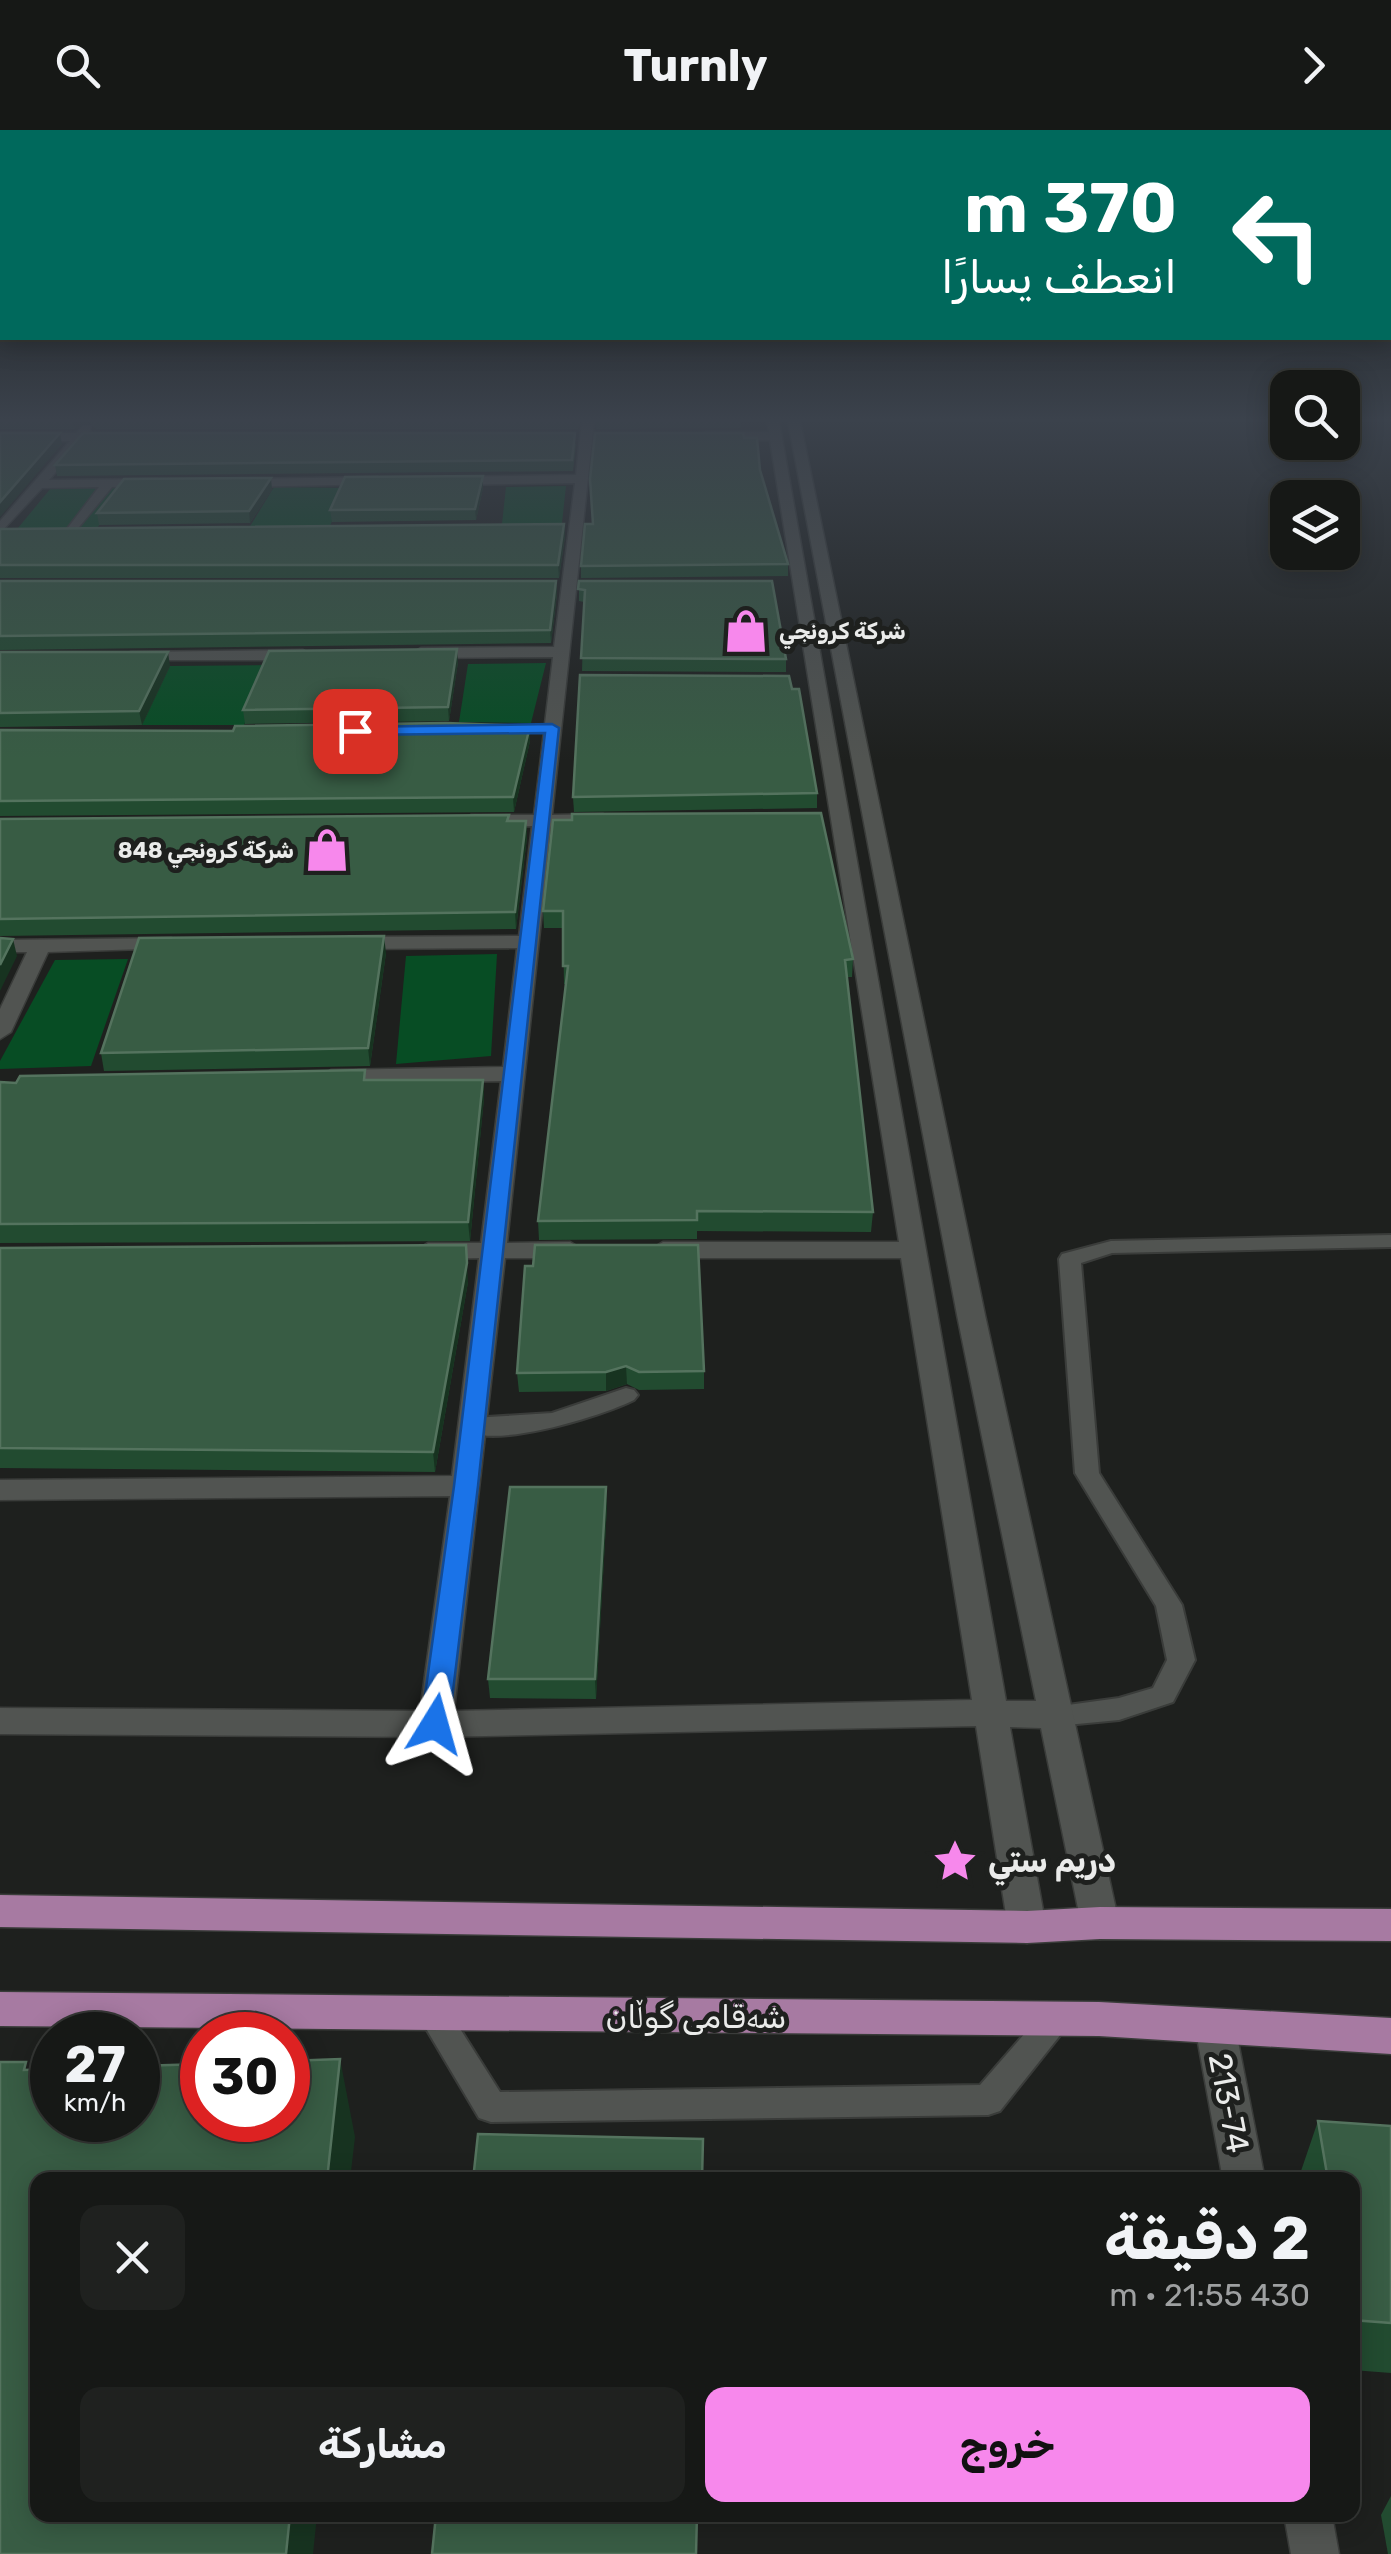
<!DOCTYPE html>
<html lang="ar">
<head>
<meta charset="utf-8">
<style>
	body { margin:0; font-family:Rubik,"Noto Naskh Arabic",sans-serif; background:#1f211f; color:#f1f3f6; direction:rtl; height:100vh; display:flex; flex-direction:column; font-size:38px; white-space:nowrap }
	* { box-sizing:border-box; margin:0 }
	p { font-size:32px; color:#9ea0a1 }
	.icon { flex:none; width:55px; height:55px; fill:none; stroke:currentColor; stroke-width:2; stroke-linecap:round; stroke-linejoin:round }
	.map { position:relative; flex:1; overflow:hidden; direction:ltr }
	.panel { position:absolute; left:30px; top:2042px; width:1330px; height:350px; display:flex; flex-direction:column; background:#161816; border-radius:20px; box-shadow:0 5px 25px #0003,0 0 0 2px #353735; direction:rtl }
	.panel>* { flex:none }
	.guide { position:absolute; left:0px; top:0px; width:1392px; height:210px; box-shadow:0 5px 25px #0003,0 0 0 2px #353735; direction:rtl; background:#00695c; color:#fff; overflow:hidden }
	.buttons { position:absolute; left:1270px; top:240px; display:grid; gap:20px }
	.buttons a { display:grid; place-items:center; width:90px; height:90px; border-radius:20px; background:#161816; box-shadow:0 5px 25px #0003,0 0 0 2px #353735; font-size:50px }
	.speed { position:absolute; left:30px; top:1882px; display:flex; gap:20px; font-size:50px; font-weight:700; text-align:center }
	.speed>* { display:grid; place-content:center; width:130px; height:130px; border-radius:50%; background:#161816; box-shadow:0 5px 25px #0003,0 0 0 2px #353735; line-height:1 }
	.speed small { font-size:25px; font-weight:400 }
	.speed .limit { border:15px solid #d22; background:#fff; color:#111 }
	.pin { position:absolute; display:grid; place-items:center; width:85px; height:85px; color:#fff; margin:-42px; border-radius:20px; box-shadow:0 5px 15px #0006 }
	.me { position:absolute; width:110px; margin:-55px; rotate:8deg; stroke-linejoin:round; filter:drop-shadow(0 0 8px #0008) }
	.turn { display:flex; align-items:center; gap:35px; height:210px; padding:0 50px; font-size:45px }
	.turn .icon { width:130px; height:130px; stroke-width:2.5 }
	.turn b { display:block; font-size:70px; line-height:85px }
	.round { display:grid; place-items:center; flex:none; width:105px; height:105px; border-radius:20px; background:#1f211f }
	.summary { display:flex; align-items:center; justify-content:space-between; height:170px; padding:0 50px }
	h1 { font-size:60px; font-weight:700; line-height:75px }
	.primary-button { display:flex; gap:20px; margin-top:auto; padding:20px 50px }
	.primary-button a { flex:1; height:115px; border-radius:20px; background:#f788ec; color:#111; font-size:40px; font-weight:700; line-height:115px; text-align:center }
	.primary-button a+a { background:#1f211f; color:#f1f3f6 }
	header { display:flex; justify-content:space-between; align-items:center; height:130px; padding:0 50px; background:#161816; font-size:45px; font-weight:700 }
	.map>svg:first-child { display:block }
</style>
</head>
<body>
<header><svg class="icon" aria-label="forward" viewBox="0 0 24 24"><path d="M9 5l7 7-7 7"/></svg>Turnly<svg class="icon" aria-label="search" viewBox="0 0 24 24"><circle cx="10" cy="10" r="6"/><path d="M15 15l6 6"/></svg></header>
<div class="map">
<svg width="1391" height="2424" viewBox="0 0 1391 2424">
	<rect width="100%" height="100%" fill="#1e201e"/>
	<g fill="#074d24">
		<polygon points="566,356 562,393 502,394 506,357"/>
		<polygon points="274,357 345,358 330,396 249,398"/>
		<polygon points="51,358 128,358 97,398 18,398"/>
		<polygon points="546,533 531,593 459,592 468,534"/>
		<polygon points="271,535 244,595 142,595 170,536"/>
		<polygon points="497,824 491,926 396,934 406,826"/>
		<polygon points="128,829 91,936 0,939 0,931 55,830"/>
	</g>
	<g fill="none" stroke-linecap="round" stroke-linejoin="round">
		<g stroke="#3a3c3a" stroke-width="4">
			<g id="service">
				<polygon points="1391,1105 1391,1117 1112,1123 1081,1133 1099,1343 1182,1475 1195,1530 1173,1572 1119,1590 1056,1596 1046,1592 1042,1585 1046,1578 1119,1568 1153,1558 1167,1530 1156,1476 1075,1343 1059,1129 1062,1124 1111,1111"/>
				<path d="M626,1258l8,2 4,5 -4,5c-29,15 -151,54 -174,26l12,-8 80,-5z"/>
				<polygon points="434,1871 445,1875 500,1962 980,1955 1046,1879 1057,1875 1068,1879 1073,1889 1000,1981 988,1985 491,1992 479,1988 418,1885 423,1875"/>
			</g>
		</g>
		<g stroke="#3a3c3a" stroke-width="3">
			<g id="minor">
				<polygon points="582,291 594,291 552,685 603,684 612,690 603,696 551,696 507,1113 570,1112 583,1120 570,1128 505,1128 454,1581 972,1570 901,1128 663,1128 650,1120 663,1112 899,1112 770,310 706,310 700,306 706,302 769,302 767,291 779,291 1006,1571 1036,1571 957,1185 788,291 800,291 985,1185 1119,1793 1113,1804 1100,1809 1087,1804 1081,1793 1041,1598 1010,1597 1046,1797 1040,1808 1027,1813 1014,1808 1008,1797 976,1596 435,1607 0,1604 0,1578 420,1581 450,1366 0,1370 0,1350 452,1346 479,1128 428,1129 415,1121 428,1113 481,1113 501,951 331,954 320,947 331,940 503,937 517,818 349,819 339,813 349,807 519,806 532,696 471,697 462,691 471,685 534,685 553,527 421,528 413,523 421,518 554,517 575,353 446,355 440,351 446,347 576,345"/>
				<polygon points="83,296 91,296 89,303 119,307 83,311 49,350 158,349 164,353 162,356 112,357 70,408 63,404 99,357 42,358 0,403 0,391 70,311 0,311 0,303 76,303"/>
				<polygon points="378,347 384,351 382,354 236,357 230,353 236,349"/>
				<polygon points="131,522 303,520 311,525 303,530 125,530 125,524"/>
				<polygon points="171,808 178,810 181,814 178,818 48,822 11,902 0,909 0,879 27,822 0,822 0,810"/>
				<polygon points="1215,1879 1229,1884 1235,1896 1265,2050 1223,2050 1195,1896 1201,1884"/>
				<polygon points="1284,2385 1332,2385 1339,2424 1291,2424"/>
			</g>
		</g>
		<g stroke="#3a3c3a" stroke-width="3">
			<g id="primary">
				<polygon points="0,1765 1027,1781 1100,1777 1391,1779 1391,1811 1100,1809 1027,1813 0,1797"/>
				<polygon points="0,1862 1099,1872 1391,1888 1391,1924 1099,1906 0,1896"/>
			</g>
		</g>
		<use href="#service" fill="#515451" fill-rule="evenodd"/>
		<use href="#minor" fill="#515451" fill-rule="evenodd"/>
		<use href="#primary" fill="#a77aa2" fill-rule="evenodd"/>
	</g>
	<g fill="#224b30">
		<polygon points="0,291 581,291 578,299 96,299 89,292 75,299 0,299"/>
		<polygon points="596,291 741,291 741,298 596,299"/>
		<polygon points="744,308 760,340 788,434 788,446 581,448 581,436 593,394"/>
		<polygon points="576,314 573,341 57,346 55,335"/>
		<polygon points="483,346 483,358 476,390 332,392 330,380"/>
		<polygon points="272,359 250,393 99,395 97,383"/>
		<polygon points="564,394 565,406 559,448 0,448 0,399"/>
		<polygon points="0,451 556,451 557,464 551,513 0,520"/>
		<polygon points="579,451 786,529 786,542 582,541 584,472 579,471"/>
		<polygon points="0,522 170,536 142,595 0,597"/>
		<polygon points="458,532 449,591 245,594 243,580"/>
		<polygon points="530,596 530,611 514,682 0,686 0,600 233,601"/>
		<polygon points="817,663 817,678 574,682 573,667"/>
		<polygon points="0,689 526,691 527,707 516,799 0,806"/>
		<polygon points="553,690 853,829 852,847 847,847 873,1082 871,1102 697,1101 697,1109 539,1110 538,1091 566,854 564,854 563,798 544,798 543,781"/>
		<polygon points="386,823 370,936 104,941 101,923"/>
		<polygon points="483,950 484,968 470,1111 0,1113 0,952"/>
		<polygon points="0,1118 468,1152 435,1342 0,1338"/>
		<polygon points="525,1136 704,1241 704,1259 639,1260 627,1254 606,1261 519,1262 517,1243"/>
		<polygon points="607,1376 596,1569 490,1568 488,1549"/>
		<polygon points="1318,1991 1391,1996 1391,2243 1352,2240 1352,2050 1302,2050 1301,2041"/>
		<polygon points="1391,2366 1391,2424 1388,2424 1381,2385"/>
	</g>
	<g fill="#173320">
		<polygon points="73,291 89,291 89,292 75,299"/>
		<polygon points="60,303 62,314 0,387 0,372"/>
		<polygon points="483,346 483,358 476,390 475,379"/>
		<polygon points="271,348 272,359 250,393 249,381"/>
		<polygon points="564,394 565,406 559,448 558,435"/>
		<polygon points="556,451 557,464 551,513 550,500"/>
		<polygon points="457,519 458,532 449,591 448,577"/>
		<polygon points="168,522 170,536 142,595 139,581"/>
		<polygon points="530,596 530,611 514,682 513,667"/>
		<polygon points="526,691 527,707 516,799 515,782"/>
		<polygon points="384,806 386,823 370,936 368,918"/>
		<polygon points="13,809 17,826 0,861 0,835"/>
		<polygon points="483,950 484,968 470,1111 468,1092"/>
		<polygon points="466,1115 468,1152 435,1342 433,1322"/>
		<polygon points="626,1236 627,1254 606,1261 606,1242"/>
		<polygon points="606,1357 607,1376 596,1569 595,1549"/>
		<polygon points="340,1929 355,2007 350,2050 327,2050"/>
		<polygon points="290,2385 317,2385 313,2424 286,2424"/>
	</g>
	<g fill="#385c44" stroke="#54735e" stroke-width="2.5">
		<polygon points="0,303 60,303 0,372"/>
		<polygon points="83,303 575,303 572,330 55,335"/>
		<polygon points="595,303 743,303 744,308 757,308 760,340 788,434 581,436 585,394 593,394 590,349"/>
		<polygon points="483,346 475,379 330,380 345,347"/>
		<polygon points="271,348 249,381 97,383 124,349"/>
		<polygon points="564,394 558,435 0,435 0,399"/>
		<polygon points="0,451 556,451 550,500 0,506"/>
		<polygon points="579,451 772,451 786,529 581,528 585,460 578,459"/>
		<polygon points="457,519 448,577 243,580 269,521"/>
		<polygon points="0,522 168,522 139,581 0,583"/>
		<polygon points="580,545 789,546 792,559 799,559 817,663 573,667"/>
		<polygon points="446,593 530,596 513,667 0,671 0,600 233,601 235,596"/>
		<polygon points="821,683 853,829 845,830 873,1082 697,1081 697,1090 538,1091 568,836 563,836 563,781 543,781 553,690 572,690 572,684"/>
		<polygon points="509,685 507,691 526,691 515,782 0,789 0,689"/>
		<polygon points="384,806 368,918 101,923 139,808"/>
		<polygon points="0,808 13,809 0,835"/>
		<polygon points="365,940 364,950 483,950 468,1092 0,1094 0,952 16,953 20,946"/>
		<polygon points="466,1115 467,1133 433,1322 0,1318 0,1118"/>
		<polygon points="535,1115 698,1115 704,1241 639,1242 626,1236 606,1242 517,1243 525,1136 533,1136"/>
		<polygon points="510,1357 606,1357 595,1549 488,1549"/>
		<polygon points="340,1929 327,2050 38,2050 38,2385 290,2385 286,2424 0,2424 0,1932 26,1932 24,1940 52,1939 52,1990 138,1990 138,1936 202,1934 202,1990 288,1990 288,1931"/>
		<polygon points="1318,1991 1391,1996 1391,2193 1352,2190 1352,2050 1328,2050"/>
		<polygon points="478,2004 703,2009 702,2050 473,2050"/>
		<polygon points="436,2385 697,2385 696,2424 432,2424"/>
	</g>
	<linearGradient id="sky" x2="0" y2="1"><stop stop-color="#101210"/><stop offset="0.46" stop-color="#3b424c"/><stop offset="1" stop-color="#3b424c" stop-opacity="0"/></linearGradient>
	<rect width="1391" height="630" fill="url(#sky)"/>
	<polygon fill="#1a73e8" stroke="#114b97" stroke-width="2.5" points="552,594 559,598 478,1356 449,1594 445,1602 435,1605 425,1602 421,1594 454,1356 545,603 355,605 348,601 355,597"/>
	<defs>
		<g id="shop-bare" transform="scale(3.45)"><path d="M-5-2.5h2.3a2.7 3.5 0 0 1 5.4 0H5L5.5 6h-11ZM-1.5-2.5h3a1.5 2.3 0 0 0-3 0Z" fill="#f788ec" stroke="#1e201e" stroke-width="2.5" paint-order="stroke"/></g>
		<g id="sight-bare" transform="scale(3.45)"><path d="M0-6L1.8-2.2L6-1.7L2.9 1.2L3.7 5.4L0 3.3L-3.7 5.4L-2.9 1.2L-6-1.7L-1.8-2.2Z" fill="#f788ec" stroke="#1e201e" stroke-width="2.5" paint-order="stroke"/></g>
	</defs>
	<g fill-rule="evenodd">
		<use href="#shop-bare" x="746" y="501"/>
		<use href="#shop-bare" x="327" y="720"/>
		<use href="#sight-bare" x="955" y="1731"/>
	</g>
	<g text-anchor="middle" stroke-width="10" stroke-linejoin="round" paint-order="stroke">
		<g font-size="22" font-weight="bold" fill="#eaebea" stroke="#1e201e" text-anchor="start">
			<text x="779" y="509">شركة كرونجي</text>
			<text x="294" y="728" text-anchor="end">شركة كرونجي 848</text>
		</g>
		<g font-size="32" font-weight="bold" fill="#eaebea" stroke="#1e201e" text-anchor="start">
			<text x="988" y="1742">دريم ستي</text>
		</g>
		<g font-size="32" fill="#eaebea" stroke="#1e201e">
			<text x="696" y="1898">شەقامی گوڵان</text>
			<text transform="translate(1229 1973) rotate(79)" y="11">213-74</text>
		</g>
	</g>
</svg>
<div class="buttons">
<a><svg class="icon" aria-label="search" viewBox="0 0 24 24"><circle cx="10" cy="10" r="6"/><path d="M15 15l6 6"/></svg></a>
<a><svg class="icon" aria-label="layers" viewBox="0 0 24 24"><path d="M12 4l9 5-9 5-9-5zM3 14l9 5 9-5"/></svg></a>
</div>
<div class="speed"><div>27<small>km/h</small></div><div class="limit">30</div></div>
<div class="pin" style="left:355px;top:601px;background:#d93025"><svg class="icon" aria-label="arrive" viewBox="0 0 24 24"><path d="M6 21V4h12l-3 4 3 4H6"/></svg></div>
<svg class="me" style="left:435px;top:1594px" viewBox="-20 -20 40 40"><path d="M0-17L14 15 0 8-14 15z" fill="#1a73e8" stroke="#fff" stroke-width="4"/></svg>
<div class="guide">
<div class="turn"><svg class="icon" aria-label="left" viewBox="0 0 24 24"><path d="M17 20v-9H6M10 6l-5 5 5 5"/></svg><div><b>370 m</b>انعطف يسارًا</div></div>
</div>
<section class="panel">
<div class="summary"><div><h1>2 دقيقة</h1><p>430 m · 21:55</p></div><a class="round"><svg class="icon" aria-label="close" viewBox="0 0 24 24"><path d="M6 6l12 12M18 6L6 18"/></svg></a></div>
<div class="primary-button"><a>خروج</a><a>مشاركة</a></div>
</section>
</div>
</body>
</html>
